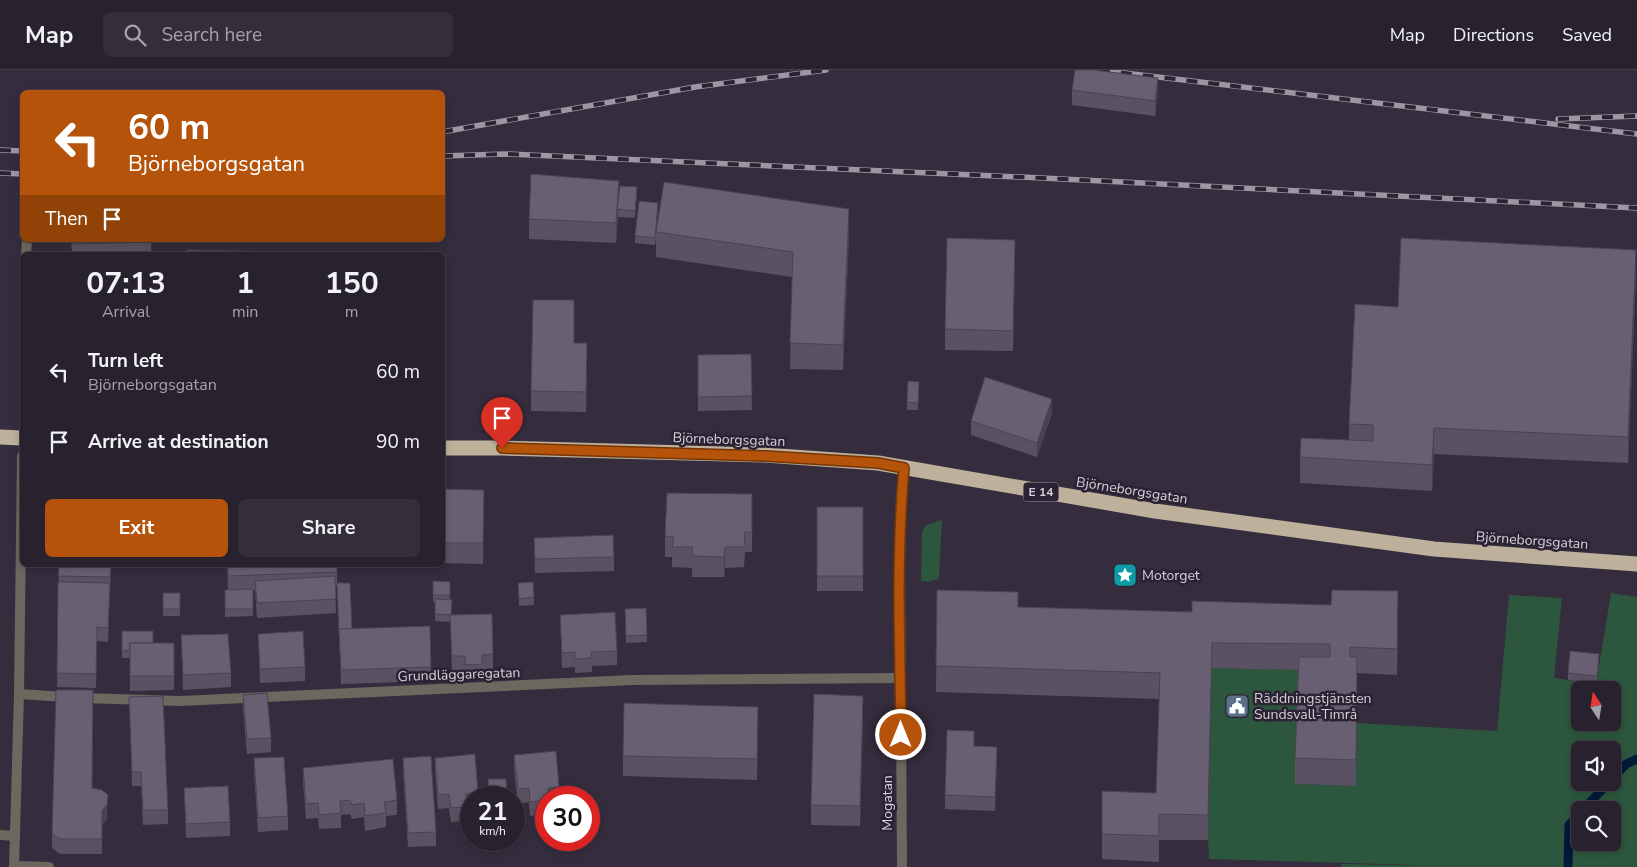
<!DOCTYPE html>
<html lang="en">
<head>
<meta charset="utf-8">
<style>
	body { margin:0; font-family:"Nunito Sans",sans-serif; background:#342e3a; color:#f1f3f6; height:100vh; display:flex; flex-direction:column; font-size:19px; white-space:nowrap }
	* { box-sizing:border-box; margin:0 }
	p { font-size:16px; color:#a5a3aa }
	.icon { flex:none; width:28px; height:28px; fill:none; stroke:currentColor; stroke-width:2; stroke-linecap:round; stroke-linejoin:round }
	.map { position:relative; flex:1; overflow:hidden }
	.drawer { position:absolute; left:20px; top:182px; width:425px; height:315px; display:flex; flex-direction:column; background:#28212e; border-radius:8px; box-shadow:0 2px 8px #0003,0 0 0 1px #443e4a }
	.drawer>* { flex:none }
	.guide { position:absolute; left:20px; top:20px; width:425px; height:152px; border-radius:8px; box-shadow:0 2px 8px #0003,0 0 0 1px #443e4a; background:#b45309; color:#fff; overflow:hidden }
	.needle { width:32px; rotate:348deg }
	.tools { position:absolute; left:1571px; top:611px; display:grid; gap:10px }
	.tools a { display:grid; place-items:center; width:50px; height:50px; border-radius:8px; background:#28212e; box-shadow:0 2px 8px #0003,0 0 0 1px #443e4a; font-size:25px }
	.speed { position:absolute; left:460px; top:716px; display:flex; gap:10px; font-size:25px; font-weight:700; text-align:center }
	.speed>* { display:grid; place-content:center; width:65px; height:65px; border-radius:50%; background:#28212e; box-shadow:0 2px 8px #0003,0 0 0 1px #443e4a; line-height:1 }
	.speed small { font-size:12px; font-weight:400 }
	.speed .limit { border:8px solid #d22; background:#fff; color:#111 }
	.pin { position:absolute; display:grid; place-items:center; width:42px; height:42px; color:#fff; margin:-51px -21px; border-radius:50% 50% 50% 0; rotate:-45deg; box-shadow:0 0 5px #0007 }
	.pin .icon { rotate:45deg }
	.me { position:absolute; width:55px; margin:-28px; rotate:0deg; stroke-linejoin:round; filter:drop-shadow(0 0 4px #0008) }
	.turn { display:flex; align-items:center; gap:18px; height:105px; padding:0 25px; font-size:22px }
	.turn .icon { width:65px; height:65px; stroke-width:2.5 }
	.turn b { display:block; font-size:35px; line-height:42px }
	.then { display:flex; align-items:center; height:48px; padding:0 25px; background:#0003; gap:10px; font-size:19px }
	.eta { display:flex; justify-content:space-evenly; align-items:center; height:85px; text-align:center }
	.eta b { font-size:30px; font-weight:700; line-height:35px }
	.cta { display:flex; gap:10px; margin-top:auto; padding:10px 25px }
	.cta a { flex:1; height:58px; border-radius:8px; background:#b45309; color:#fff; font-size:20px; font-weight:700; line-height:58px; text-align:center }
	.cta a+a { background:#342e3a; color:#f1f3f6 }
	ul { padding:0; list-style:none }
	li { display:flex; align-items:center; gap:15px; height:70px; padding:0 25px }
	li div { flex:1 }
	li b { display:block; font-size:19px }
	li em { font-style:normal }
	header { display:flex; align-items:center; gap:30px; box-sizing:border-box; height:70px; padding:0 25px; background:#28212e; border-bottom:1px solid #443e4a }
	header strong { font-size:24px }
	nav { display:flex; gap:28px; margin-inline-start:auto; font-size:18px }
	.search { width:350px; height:45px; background:#342e3a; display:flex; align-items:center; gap:12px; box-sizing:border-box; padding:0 18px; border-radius:8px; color:#a5a3aa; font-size:19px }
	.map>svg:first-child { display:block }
</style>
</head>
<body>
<header>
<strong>Map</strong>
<div class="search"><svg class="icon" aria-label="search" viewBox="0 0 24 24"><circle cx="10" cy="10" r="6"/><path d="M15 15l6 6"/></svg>Search here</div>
<nav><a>Map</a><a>Directions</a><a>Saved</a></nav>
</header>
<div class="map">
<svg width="1637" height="797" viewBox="0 0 1637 797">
	<rect width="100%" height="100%" fill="#352c3d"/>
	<g fill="#2c573e" fill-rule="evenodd">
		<polygon points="942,450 939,509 928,512 921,511 922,462 926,455"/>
		<path d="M1611,523l26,4v270h-296v-3l112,2 -244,-7 -1,-19 4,-172 118,2 -35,114 61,2 1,-63 140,8 12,-136 53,3 -8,80 42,6zM1580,620h32v32h-32zM1580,680h32v32h-32zM1580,740h32v32h-32z"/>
	</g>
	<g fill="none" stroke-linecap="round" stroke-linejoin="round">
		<g stroke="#031938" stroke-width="9">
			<polyline points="1612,709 1626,694 1637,689"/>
			<polyline points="1583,740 1609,712"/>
			<polyline points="1568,797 1569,755 1580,744"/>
		</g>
		<g stroke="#6c675f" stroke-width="10">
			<polyline points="26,185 27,170"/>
			<polyline points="19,624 82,628 180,631 632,610 900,608"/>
			<polyline points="0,765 15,766"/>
			<polyline points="14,796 49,797"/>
			<polyline points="14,797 19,624 22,386"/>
			<polyline points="902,797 900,495 901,430 904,398"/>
		</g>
		<g stroke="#beb19c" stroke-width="15">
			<polyline points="0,367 22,368"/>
			<polyline points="442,378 502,378 765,385 878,393 1155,441 1434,479 1637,494"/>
		</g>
		<g stroke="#9d96a3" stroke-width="5.5">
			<g id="rail">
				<polyline points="1099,0 1637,64"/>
				<polyline points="1558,49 1637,46"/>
				<polyline points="442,62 695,17 826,0"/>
				<polyline points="0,80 22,81"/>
				<polyline points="442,86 506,84 1042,108 1637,138"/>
				<polyline points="0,103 22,104"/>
			</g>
		</g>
		<use href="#rail" stroke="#2b2333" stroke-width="4" stroke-dasharray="11" stroke-linecap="butt"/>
	</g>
	<g fill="#5a5262">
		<polygon points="1072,20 1158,22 1155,46 1072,35"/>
		<polygon points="619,124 637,124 635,148 618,147 616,173 529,169 529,149"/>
		<polygon points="658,140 657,153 849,165 843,300 790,299 792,207 656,187 656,168 655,175 635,173 635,166"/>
		<polygon points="71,170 151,170 151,185 72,185"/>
		<polygon points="1015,191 1013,281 945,280 945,259"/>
		<polygon points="1636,205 1628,393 1434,384 1432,421 1300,413 1300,387 1349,370 1349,354 1398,237"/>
		<polygon points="574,273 587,293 586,342 531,341 531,321"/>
		<polygon points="751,284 752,340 698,341 698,285"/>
		<polygon points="919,312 918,340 907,340 907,332"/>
		<polygon points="1052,343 1037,387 971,365 971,351"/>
		<polygon points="442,419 484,441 483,494 442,493"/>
		<polygon points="752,424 752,482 745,482 744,497 725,498 724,507 692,507 692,498 672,497 672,487 665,487 665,466"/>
		<rect x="817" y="437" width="46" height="84"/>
		<polygon points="534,468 614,487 614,501 535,503"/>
		<polygon points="59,495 111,495 108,572 97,571 96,618 57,617"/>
		<polygon points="227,495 337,495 337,516 335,516 336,543 257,548 255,520 253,520 253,546 225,547 225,520 228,520"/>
		<polygon points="433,511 450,512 450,529 452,545 493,584 493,599 482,599 482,608 465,609 465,600 452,601 450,552 435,551 435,532 433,532"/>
		<polygon points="518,513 534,527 534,535 519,536"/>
		<polygon points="937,520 1018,537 1398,547 1397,605 1357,603 1356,716 1295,714 1295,688 1298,600 1212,598 1208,770 1159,770 1159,792 1102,789 1102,764 1156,723 1159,629 936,622"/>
		<polygon points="337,521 352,559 431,597 431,611 341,614"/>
		<rect x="163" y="523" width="17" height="23"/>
		<polygon points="646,538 647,572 626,573 625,546"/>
		<polygon points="560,545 617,581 617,595 592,596 592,602 575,603 575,597 562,598"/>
		<polygon points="122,561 153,573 174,573 174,620 130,621 130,588 122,588"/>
		<polygon points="258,564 305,597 305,611 260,613"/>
		<polygon points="181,565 231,603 231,617 183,620"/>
		<polygon points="1599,591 1597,614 1568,610 1568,603"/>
		<polygon points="243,625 271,668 271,682 247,684 243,639"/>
		<polygon points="129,627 168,740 168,754 143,755 141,716 132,716"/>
		<polygon points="863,646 860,756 811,755 811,735"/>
		<polygon points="758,657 757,710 623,706 623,686"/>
		<polygon points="974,676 997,691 995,741 945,739 945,725"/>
		<polygon points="514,685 559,717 559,728 546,728 546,744 530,746 529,732 518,734 514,699"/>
		<polygon points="254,688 288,746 288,760 258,762 254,702"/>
		<polygon points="403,688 436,762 436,776 408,777 403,702"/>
		<polygon points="435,688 478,722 478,728 471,728 471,737 467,738 467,751 451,752 449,738 438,739 435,702"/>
		<polygon points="303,698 397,730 397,745 386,746 386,757 365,761 364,747 352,749 350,744 341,745 341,758 319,759 318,748 306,749 303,712"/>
		<polygon points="92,718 107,749 102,755 102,784 60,784 52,778 52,764"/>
		<polygon points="184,718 230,752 230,766 186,768"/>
	</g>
	<g fill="#4a4250">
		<polygon points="1158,8 1158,22 1155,46 1155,31"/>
		<polygon points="619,111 619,131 616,173 616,153"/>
		<polygon points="849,139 849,165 843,300 843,275"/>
		<polygon points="1015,170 1015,191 1013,281 1013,261"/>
		<polygon points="1636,180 1636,205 1628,393 1628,367"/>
		<polygon points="1052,329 1052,343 1037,387 1037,373"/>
		<polygon points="1434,358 1434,384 1432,421 1432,395"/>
		<polygon points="725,477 725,498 724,507 724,487"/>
		<polygon points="111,495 110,528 108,572 108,558"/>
		<polygon points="1398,521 1398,547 1397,605 1397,579"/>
		<polygon points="1212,573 1212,598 1208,770 1208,745"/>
		<polygon points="1599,584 1599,591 1597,614 1597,606"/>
		<polygon points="863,626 863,646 860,756 860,736"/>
		<polygon points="758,637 758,657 757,710 757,689"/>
		<polygon points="997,677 997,691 995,741 995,727"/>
		<polygon points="108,725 107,749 102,755 102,784 102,740"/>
	</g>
	<g fill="#695f72" stroke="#4a4250">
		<polygon points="1075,0 1094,0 1158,8 1155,31 1072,20"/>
		<polygon points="531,104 619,111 616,153 529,149"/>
		<polygon points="664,112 849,139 843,275 790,273 793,182 656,162"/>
		<polygon points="620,116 637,117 635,141 617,139"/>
		<polygon points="639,131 658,133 655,168 635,166"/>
		<polygon points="947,168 1015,170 1013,261 945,259"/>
		<polygon points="1401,168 1636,180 1628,367 1434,358 1432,395 1300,387 1301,368 1373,371 1373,355 1349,354 1355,234 1398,237"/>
		<polygon points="72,170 151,170 151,172 72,174"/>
		<polygon points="187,180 360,184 360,185 186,185"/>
		<polygon points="533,230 574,230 574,273 587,273 586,322 531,321"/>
		<polygon points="751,284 752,326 698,327 698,285"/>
		<polygon points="985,307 1052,329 1037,373 971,351"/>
		<polygon points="908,311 919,312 918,333 907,332"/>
		<polygon points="442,419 484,420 483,473 442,473"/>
		<polygon points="667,423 752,424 752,462 745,462 744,477 725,477 724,487 692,486 693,477 672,477 674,467 665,466"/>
		<rect x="817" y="437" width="46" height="69"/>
		<polygon points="613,465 614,487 535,489 534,468"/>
		<polygon points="59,495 111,495 110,507 58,506"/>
		<polygon points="228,495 337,495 337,502 228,506"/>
		<polygon points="335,506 336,529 257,533 255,511"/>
		<polygon points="433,511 450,512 450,525 433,525"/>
		<polygon points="58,512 110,513 108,558 97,557 96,604 57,603"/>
		<polygon points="533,512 534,527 519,529 518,513"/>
		<polygon points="337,513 350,513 352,559 339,559 339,566"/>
		<polygon points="253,519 253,539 225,539 225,520"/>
		<polygon points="937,520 1018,522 1018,537 1192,542 1192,531 1331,535 1332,520 1398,521 1397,579 1350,577 1350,587 1357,587 1356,690 1295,688 1299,587 1330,587 1330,574 1212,573 1208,745 1159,744 1159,766 1102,764 1102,721 1156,723 1160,603 936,596"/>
		<rect x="163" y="523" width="17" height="16"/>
		<polygon points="435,529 452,530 451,545 435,544"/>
		<polygon points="646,538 647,565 626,566 625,539"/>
		<polygon points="615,542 617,581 591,582 592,588 575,589 575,582 562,583 560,545"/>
		<polygon points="492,544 493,584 482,585 482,594 465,595 465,586 452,586 450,545"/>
		<polygon points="430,556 431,597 341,600 339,559"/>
		<polygon points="122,561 153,561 153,573 130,573 130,580 122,581"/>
		<polygon points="303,561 305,597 260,599 258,564"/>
		<polygon points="228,564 231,603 183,605 181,565"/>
		<rect x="130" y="573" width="44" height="33"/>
		<polygon points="1570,581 1599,584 1597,606 1568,603"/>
		<polygon points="56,620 93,620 92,718 102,720 108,725 107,735 102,740 102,769 60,769 52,764"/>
		<polygon points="267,623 271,668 247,669 243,625"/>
		<polygon points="814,624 863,626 860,736 811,735"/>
		<polygon points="163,626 168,740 143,740 141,702 132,702 129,627"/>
		<polygon points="624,633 758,637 757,689 623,686"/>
		<polygon points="947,660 974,661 974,676 997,677 995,727 945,725"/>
		<polygon points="556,681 559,717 548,718 548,728 546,728 546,730 530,732 529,718 518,719 514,685"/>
		<polygon points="475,684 478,722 466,724 467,737 451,738 449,724 438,725 435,688"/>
		<polygon points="431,686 436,762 408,763 403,688"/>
		<polygon points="284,687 288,746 258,748 254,688"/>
		<polygon points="393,689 397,730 384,732 386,743 365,746 364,733 352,735 350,730 340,731 341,743 319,745 318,733 306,734 303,698"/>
		<polygon points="488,709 506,709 507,728 489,728"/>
		<polygon points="228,716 230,752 186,754 184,718"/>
	</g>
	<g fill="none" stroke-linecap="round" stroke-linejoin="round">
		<g stroke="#753606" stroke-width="12">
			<path id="route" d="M502,378l263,8 113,7 26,5c-8,89 -4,178 -3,267"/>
		</g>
		<use href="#route" stroke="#b45309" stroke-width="9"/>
	</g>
	<defs>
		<g id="sight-square" transform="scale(1.25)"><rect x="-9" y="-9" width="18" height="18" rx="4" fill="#0f9aa8" stroke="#2b2333"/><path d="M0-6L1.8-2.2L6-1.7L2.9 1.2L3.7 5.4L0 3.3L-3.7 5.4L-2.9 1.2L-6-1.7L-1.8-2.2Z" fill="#fff"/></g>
		<g id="civic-square" transform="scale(1.25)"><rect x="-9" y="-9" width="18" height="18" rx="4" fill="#5c6f8a" stroke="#2b2333"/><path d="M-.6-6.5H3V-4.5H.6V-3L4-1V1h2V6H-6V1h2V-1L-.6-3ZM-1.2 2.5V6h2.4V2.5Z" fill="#fff"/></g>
	</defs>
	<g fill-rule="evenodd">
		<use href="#sight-square" x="1125" y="505"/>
		<use href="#civic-square" x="1237" y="636"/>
	</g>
	<g text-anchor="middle" stroke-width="5" stroke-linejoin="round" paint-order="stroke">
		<rect fill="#2b2333" stroke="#a29ba8" stroke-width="1" x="1023.5" y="412.5" width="35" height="19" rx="4"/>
		<g font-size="12" font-weight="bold" fill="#d5cfda">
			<text x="1041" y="426">E 14</text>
		</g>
		<g font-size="14" fill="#d5cfda" stroke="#2b2333">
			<text transform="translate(729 369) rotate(2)" y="5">Björneborgsgatan</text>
			<text transform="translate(1132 420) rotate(9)" y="5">Björneborgsgatan</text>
			<text transform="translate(1532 470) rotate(4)" y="5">Björneborgsgatan</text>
			<text transform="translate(459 604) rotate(-2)" y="5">Grundläggaregatan</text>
			<text transform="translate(887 733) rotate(-90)" y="5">Mogatan</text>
		</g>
		<g font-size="14" fill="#d5cfda" stroke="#2b2333" text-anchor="start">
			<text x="1142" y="510">Motorget</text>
			<text x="1254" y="633">Räddningstjänsten<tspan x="1254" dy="16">Sundsvall-Timrå</tspan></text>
		</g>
	</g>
</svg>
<div class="tools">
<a><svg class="needle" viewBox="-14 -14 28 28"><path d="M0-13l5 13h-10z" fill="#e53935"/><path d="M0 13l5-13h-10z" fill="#a5a3aa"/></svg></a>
<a><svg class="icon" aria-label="sound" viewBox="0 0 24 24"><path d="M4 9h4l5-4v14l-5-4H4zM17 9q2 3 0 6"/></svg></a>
<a><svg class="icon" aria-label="search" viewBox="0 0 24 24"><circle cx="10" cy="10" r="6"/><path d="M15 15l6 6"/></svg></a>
</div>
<div class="speed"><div>21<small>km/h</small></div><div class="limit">30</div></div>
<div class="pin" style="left:502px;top:378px;background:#d93025"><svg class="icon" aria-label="arrive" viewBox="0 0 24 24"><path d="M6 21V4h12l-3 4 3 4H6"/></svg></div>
<svg class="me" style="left:901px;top:665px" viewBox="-20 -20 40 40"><circle r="17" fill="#b45309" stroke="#fff" stroke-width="3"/><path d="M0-11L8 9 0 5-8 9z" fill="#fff"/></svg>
<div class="guide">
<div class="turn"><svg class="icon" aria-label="left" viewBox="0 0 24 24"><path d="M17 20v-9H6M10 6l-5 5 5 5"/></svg><div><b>60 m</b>Björneborgsgatan</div></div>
<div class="then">Then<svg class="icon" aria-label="arrive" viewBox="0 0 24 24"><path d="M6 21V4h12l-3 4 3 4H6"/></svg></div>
</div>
<section class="drawer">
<div class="eta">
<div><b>07:13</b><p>Arrival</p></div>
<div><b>1</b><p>min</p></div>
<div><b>150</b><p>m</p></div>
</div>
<ul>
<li><svg class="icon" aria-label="left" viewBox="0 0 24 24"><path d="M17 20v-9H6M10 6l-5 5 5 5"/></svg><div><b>Turn left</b><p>Björneborgsgatan</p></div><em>60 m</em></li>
<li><svg class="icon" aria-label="arrive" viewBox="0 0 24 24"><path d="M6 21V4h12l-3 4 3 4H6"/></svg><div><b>Arrive at destination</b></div><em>90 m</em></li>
</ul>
<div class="cta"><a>Exit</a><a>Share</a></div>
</section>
</div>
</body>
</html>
